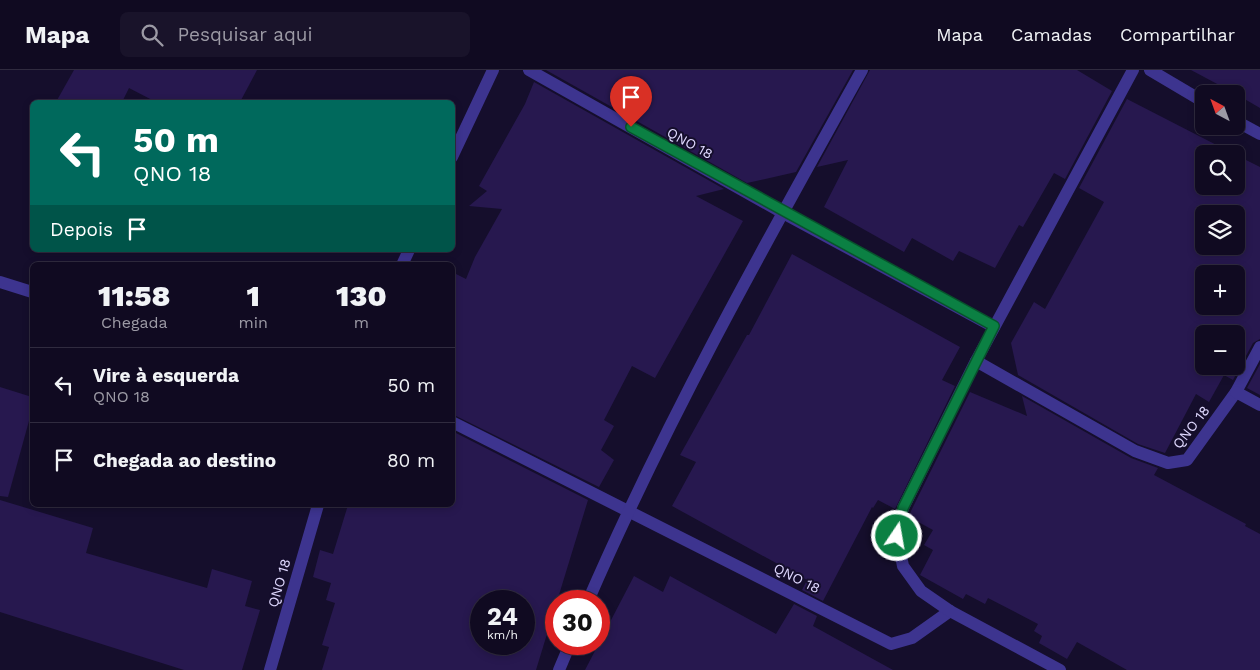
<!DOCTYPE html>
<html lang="pt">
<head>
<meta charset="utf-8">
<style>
	body { margin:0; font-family:"Work Sans",sans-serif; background:#19132a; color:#f1f3f6; height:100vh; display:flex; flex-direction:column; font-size:19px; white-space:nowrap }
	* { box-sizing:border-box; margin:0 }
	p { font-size:16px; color:#9c9aa5 }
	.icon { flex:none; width:28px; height:28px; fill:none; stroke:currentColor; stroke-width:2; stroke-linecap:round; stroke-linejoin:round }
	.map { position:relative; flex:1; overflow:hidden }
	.side { position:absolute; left:30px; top:192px; width:425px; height:245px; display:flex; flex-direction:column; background:#100a21; border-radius:8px; box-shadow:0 2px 8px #0003,0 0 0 1px #302b3f }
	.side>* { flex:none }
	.banner { position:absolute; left:30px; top:30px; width:425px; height:152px; border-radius:8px; box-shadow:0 2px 8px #0003,0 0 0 1px #302b3f; background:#00695c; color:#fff; overflow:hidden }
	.needle { width:32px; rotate:319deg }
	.buttons { position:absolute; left:1195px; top:15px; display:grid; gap:10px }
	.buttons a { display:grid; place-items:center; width:50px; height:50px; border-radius:8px; background:#100a21; box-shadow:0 2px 8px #0003,0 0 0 1px #302b3f; font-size:25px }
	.speed { position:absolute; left:470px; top:520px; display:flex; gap:10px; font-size:25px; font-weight:700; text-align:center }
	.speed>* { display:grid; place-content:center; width:65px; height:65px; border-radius:50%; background:#100a21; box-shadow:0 2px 8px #0003,0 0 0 1px #302b3f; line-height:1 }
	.speed small { font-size:12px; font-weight:400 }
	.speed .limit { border:8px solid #d22; background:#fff; color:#111 }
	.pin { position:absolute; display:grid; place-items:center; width:42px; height:42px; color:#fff; margin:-51px -21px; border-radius:50% 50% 50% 0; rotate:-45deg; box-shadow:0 0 5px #0007 }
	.pin .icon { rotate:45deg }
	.me { position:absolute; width:55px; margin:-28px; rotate:12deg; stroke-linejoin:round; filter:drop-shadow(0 0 4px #0008) }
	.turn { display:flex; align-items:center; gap:18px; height:105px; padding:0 20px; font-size:22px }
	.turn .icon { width:65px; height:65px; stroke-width:2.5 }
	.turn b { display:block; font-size:35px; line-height:42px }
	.then { display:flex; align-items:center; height:48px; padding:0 20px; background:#0003; gap:10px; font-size:19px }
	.eta { display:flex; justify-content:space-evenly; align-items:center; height:85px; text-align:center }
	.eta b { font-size:30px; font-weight:800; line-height:35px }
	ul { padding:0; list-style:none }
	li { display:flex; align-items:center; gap:15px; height:75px; padding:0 20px; border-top:1px solid #302b3f }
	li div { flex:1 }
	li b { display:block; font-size:19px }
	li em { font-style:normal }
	header { display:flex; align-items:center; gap:30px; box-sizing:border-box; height:70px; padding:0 25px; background:#100a21; border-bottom:1px solid #302b3f }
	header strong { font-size:24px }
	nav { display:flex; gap:28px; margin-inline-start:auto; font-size:18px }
	.search { width:350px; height:45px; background:#19132a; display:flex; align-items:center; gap:12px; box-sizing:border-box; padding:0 18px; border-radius:8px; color:#9c9aa5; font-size:19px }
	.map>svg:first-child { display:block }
</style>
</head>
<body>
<header>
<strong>Mapa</strong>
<div class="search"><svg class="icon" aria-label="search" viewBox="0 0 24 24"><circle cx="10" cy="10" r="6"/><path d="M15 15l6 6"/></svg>Pesquisar aqui</div>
<nav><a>Mapa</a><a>Camadas</a><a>Compartilhar</a></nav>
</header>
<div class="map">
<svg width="1260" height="600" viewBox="0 0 1260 600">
	<rect width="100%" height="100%" fill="#150e2c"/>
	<g fill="#27184f" fill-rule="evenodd">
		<polygon points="74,0 257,0 240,32 156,32 129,18 122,32 56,32"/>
		<polygon points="546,0 853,0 796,102 747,113"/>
		<polygon points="870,0 1077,0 1112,21 1065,109 1054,103 1023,157 1019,155 995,198 959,181 953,191 912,168 904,182 824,137 848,90 817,97"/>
		<polygon points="1191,0 1260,0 1260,38 1236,24"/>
		<polygon points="534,12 724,119 696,126 743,151 655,308 632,296 604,350 614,356 601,380 614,390 599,417 452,344 452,202 466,209 475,187 502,139 469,136 487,121 479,116 525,34"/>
		<path d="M1127,29l107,55h-30v32h32v-31l24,12v172l-7,4 -20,37 -9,-5 -15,27 -13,-8 -31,59 -27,-9 -120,-69 -7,-32 23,-41 11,7 59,-107 -25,-14zM1204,144h32v32h-32zM1204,204h32v32h-32zM1204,264h32v32h-32z"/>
		<polygon points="792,184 960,277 942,310 955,316 895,439 878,430 873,438 872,437 823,531 802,520 807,510 672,436 696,392 680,385 747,265 749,265"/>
		<polygon points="1260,294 1260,325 1247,318"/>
		<polygon points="0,317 32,327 32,340 8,427 0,426"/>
		<polygon points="970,322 1027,346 1022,326 1131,388 1158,398 1154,405 1246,454 1245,456 1260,464 1260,600 1127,600 1077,572 1067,589 1039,573 1042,566 1034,561 1038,554 988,528 985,534 966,524 963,529 920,505 933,480 924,475 933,460 909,447 911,441"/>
		<path d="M452,361l136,69 -52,170h-214l7,-23 -7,-2 13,-42 -9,-3 5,-17 -18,-6 7,-27 13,4 15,-49h104zM481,531h43v43h-43z"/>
		<polygon points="0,430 93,458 86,483 207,518 212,499 252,511 245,536 260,540 242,600 184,600 0,542"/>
		<polygon points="634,506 663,522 670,506 776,564 794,534 817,546 813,556 893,600 585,600"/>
	</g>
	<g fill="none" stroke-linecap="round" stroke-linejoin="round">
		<g stroke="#3d348f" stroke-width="12">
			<polyline points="529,0 783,143 994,257"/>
			<polyline points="1150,0 1204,32"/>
			<polyline points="1236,51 1260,64"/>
			<polyline points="452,87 493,0"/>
			<polyline points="402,195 409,180"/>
			<polyline points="0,212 32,222"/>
			<polyline points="976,291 1135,381 1168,393 1187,390 1236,322 1260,277"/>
			<polyline points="1236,322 1260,335"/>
			<polyline points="452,352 891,574 912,568 950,541"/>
			<path d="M588,531c79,-182 177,-357 274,-531"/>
			<polyline points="270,600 318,435"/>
			<polyline points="559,600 570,574"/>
			<polyline points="1060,600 950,541 921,521 903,496 897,466 903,438 976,291 1133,0"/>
		</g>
	</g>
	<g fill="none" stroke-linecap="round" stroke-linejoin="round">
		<g stroke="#07532c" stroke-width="12">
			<polyline id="route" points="631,57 994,256 903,438 897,466"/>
		</g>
		<use href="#route" stroke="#0b8043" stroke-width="9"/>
	</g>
	<g text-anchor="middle" stroke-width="4" stroke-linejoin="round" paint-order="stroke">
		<g font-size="14" fill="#e0d9ff" stroke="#150e2c">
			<text transform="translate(690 73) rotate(29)" y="5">QNO 18</text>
			<text transform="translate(1191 357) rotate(-52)" y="5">QNO 18</text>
			<text transform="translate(797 508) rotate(27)" y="5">QNO 18</text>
			<text transform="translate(279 513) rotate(-74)" y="5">QNO 18</text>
		</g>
	</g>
</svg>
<div class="buttons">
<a><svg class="needle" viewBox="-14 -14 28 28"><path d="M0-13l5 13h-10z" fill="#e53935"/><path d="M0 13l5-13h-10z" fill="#9c9aa5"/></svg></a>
<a><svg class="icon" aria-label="search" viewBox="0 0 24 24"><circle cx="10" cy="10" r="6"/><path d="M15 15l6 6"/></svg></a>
<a><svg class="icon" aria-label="layers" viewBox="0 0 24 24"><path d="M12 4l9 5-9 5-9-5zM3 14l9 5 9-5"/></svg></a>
<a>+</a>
<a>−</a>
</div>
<div class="speed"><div>24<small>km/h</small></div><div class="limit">30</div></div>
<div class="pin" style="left:631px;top:57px;background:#d93025"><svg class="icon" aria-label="arrive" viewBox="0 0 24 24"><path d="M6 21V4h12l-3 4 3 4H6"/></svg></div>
<svg class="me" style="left:897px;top:466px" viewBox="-20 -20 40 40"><circle r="17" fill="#0b8043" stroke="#fff" stroke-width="3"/><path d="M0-11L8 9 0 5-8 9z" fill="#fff"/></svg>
<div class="banner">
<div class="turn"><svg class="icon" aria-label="left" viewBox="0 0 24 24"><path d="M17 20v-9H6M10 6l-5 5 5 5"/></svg><div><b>50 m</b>QNO 18</div></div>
<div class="then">Depois<svg class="icon" aria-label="arrive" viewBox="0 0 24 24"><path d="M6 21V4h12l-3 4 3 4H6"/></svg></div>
</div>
<section class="side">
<div class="eta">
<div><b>11:58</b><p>Chegada</p></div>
<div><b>1</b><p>min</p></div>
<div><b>130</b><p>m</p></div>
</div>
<ul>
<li><svg class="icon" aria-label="left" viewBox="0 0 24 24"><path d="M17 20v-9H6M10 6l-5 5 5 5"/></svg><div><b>Vire à esquerda</b><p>QNO 18</p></div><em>50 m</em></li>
<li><svg class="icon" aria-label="arrive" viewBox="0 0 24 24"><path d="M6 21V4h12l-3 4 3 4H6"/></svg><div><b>Chegada ao destino</b></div><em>80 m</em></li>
</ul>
</section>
</div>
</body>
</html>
